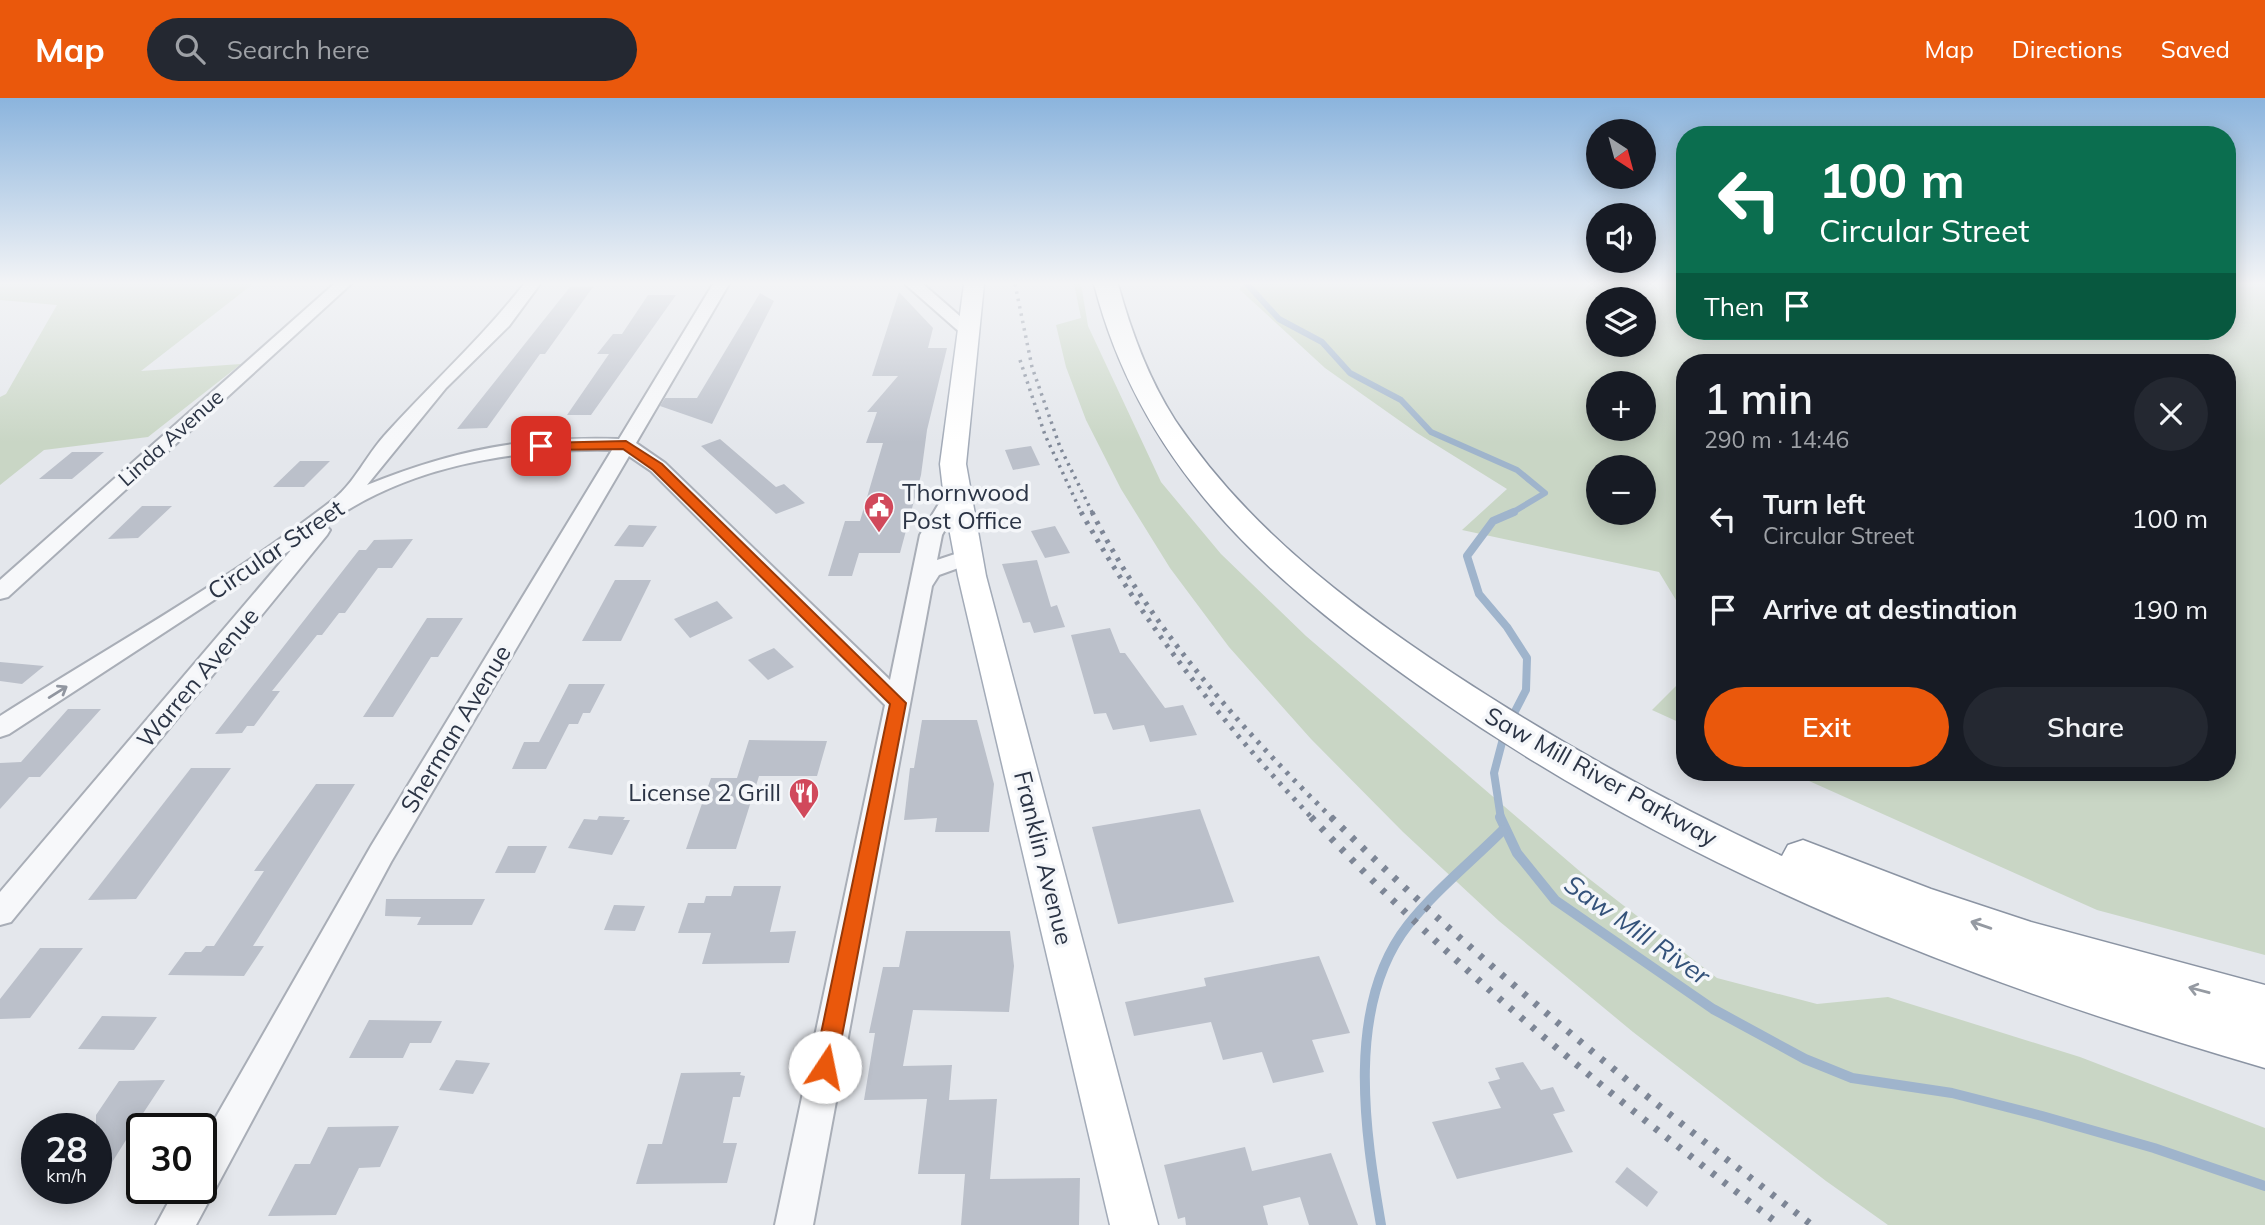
<!DOCTYPE html>
<html lang="en">
<head>
<meta charset="utf-8">
<style>
	body { margin:0; font-family:Mulish,sans-serif; background:#242831; color:#f1f3f6; height:100vh; display:flex; flex-direction:column; font-size:26px; white-space:nowrap }
	* { box-sizing:border-box; margin:0 }
	p { font-size:23px; color:#9ea1a6 }
	.icon { flex:none; width:38px; height:38px; fill:none; stroke:currentColor; stroke-width:2; stroke-linecap:round; stroke-linejoin:round }
	.map { position:relative; flex:1; overflow:hidden }
	.sheet { position:absolute; left:1676px; top:256px; width:560px; height:427px; display:flex; flex-direction:column; background:#171b24; border-radius:28px; box-shadow:0 4px 18px #0003 }
	.sheet>* { flex:none }
	.banner { position:absolute; left:1676px; top:28px; width:560px; height:214px; border-radius:28px; box-shadow:0 4px 18px #0003; background:#0b6e4f; color:#fff; overflow:hidden }
	.needle { width:46px; rotate:144deg }
	.fabs { position:absolute; left:1586px; top:21px; display:grid; gap:14px }
	.fabs a { display:grid; place-items:center; width:70px; height:70px; border-radius:50%; background:#171b24; box-shadow:0 4px 18px #0003; font-size:35px }
	.speed { position:absolute; left:21px; top:1015px; display:flex; gap:14px; font-size:35px; font-weight:700; text-align:center }
	.speed>* { display:grid; place-content:center; width:91px; height:91px; border-radius:50%; background:#171b24; box-shadow:0 4px 18px #0003; line-height:1 }
	.speed small { font-size:18px; font-weight:400 }
	.speed .limit { border:4px solid #111; border-radius:10px; background:#fff; color:#111 }
	.pin { position:absolute; display:grid; place-items:center; width:60px; height:60px; color:#fff; margin:-30px; border-radius:14px; box-shadow:0 4px 10px #0006 }
	.me { position:absolute; width:77px; margin:-38px; rotate:11deg; stroke-linejoin:round; filter:drop-shadow(0 0 5px #0008) }
	.turn { display:flex; align-items:center; gap:24px; height:147px; padding:0 28px; font-size:32px }
	.turn .icon { width:91px; height:91px; stroke-width:2.5 }
	.turn b { display:block; font-size:49px; line-height:60px }
	.then { display:flex; align-items:center; height:66px; padding:0 28px; background:#0003; gap:14px; font-size:26px }
	.round { display:grid; place-items:center; flex:none; width:74px; height:74px; border-radius:37px; background:#242831 }
	.summary { display:flex; align-items:center; justify-content:space-between; height:119px; padding:0 28px }
	h1 { font-size:42px; font-weight:600; line-height:52px }
	.button { display:flex; gap:14px; margin-top:auto; padding:14px 28px }
	.button a { flex:1; height:80px; border-radius:42px; background:#ea580c; color:#fff; font-size:28px; font-weight:600; line-height:80px; text-align:center }
	.button a+a { background:#242831; color:#f1f3f6 }
	ul { padding:0; list-style:none }
	li { display:flex; align-items:center; gap:21px; height:91px; padding:0 28px }
	li div { flex:1 }
	li b { display:block; font-size:26px }
	li em { font-style:normal }
	header { display:flex; align-items:center; gap:42px; box-sizing:border-box; height:98px; padding:0 35px; background:#ea580c; color:#fff }
	header strong { font-size:33px }
	nav { display:flex; gap:38px; margin-inline-start:auto; font-size:24px }
	.search { width:490px; height:63px; background:#242831; display:flex; align-items:center; gap:18px; box-sizing:border-box; padding:0 24px; border-radius:38px; color:#9ea1a6; font-size:26px }
	.map>svg:first-child { display:block }
</style>
</head>
<body>
<header>
<strong>Map</strong>
<div class="search"><svg class="icon" aria-label="search" viewBox="0 0 24 24"><circle cx="10" cy="10" r="6"/><path d="M15 15l6 6"/></svg>Search here</div>
<nav><a>Map</a><a>Directions</a><a>Saved</a></nav>
</header>
<div class="map">
<svg width="2265" height="1127" viewBox="0 0 2265 1127">
	<rect width="100%" height="100%" fill="#e4e7ec"/>
	<g fill="#c9d6c5" fill-rule="evenodd">
		<polygon points="0,186 253,186 141,273 241,266 148,339 44,352 0,387 0,299 6,296 57,207 0,202"/>
		<polygon points="1074,186 1081,186 1088,228 1161,384 1221,456 1306,538 1583,776 1717,880 1817,906 1888,899 2080,959 2265,1030 2265,1127 1888,1127 1826,1083 1633,934 1499,823 1403,734 1311,641 1229,549 1170,470 1121,391 1086,322 1066,269 1056,227 1081,220"/>
		<path d="M1244,186h441v47h543v-47h37v671l-168,-45 -308,-138h439v-410h-543v253l-26,-43 -197,-42 45,-41 -90,-56 -92,-65 -86,-79zM1598,201h45v46h-45zM1643,285v46h-45v-46zM1598,369h45v46h-45z"/>
		<polygon points="1685,579 1685,627 1652,612"/>
	</g>
	<g fill="none" stroke-linecap="round" stroke-linejoin="round">
		<polyline stroke="#9fb4cc" stroke-width="6" points="1247,186 1279,221 1322,244 1350,275 1401,302 1431,334 1517,372 1545,395 1510,416"/>
		<g stroke="#9fb4cc" stroke-width="8">
			<polyline points="1511,621 1526,592 1527,560 1507,529 1479,496 1467,458 1493,423 1514,414"/>
			<polyline points="1501,721 1494,675 1505,633"/>
		</g>
		<g stroke="#9fb4cc" stroke-width="10">
			<polyline points="1500,719 1517,755 1555,802 1713,911 1805,961 1852,980 1952,995 2042,1018 2154,1050 2265,1088"/>
			<path d="M1381,1127c-16,-93 -36,-220 27,-300 27,-34 64,-64 95,-95"/>
		</g>
	</g>
	<g fill="#bbc0ca">
		<polygon points="570,189 593,189 545,256 540,256 487,330 457,331"/>
		<polygon points="899,194 933,230 928,250 947,250 927,332 921,377 900,455 859,455 852,478 828,478 845,423 860,423 883,345 866,345 877,314 867,314 898,278 872,278"/>
		<polygon points="760,195 774,203 712,326 660,308 665,300 697,300"/>
		<polygon points="648,197 676,197 591,317 567,317 609,256 597,256 613,236 622,236"/>
		<polygon points="720,341 776,389 784,386 805,405 776,416 701,348"/>
		<polygon points="1031,348 1040,367 1013,372 1005,352"/>
		<polygon points="72,354 104,354 72,381 39,381"/>
		<polygon points="300,363 330,363 304,389 273,389"/>
		<polygon points="142,408 172,408 138,440 108,441"/>
		<polygon points="629,427 657,428 643,449 614,448"/>
		<polygon points="1055,428 1070,455 1045,460 1031,433"/>
		<polygon points="413,441 392,470 378,470 345,515 339,515 322,537 317,537 272,593 280,593 254,628 247,628 242,635 215,636 359,452 366,452 374,442"/>
		<polygon points="1037,462 1051,509 1057,507 1065,529 1034,535 1030,524 1023,525 1002,466"/>
		<polygon points="615,482 651,482 621,543 582,543"/>
		<polygon points="717,503 733,520 690,540 674,521"/>
		<polygon points="427,520 463,520 438,559 431,559 393,619 363,619"/>
		<polygon points="1110,530 1120,555 1125,555 1165,610 1183,607 1197,637 1150,644 1144,627 1113,632 1106,615 1094,616 1071,537"/>
		<polygon points="774,550 794,569 768,582 748,562"/>
		<polygon points="0,564 44,568 22,586 0,583"/>
		<polygon points="569,586 605,586 590,615 583,615 578,626 569,626 546,671 512,671 524,644 539,644"/>
		<polygon points="68,611 101,611 40,679 29,679 0,711 0,665 21,664"/>
		<polygon points="922,622 977,622 994,686 989,734 935,734 937,720 904,722 910,670 914,670"/>
		<polygon points="749,642 827,643 817,678 759,678 736,751 686,751 711,680 737,680"/>
		<polygon points="191,670 231,670 136,801 88,802"/>
		<polygon points="316,686 355,686 253,848 264,848 244,878 168,877 185,854 201,854 206,848 214,848 264,773 254,773"/>
		<polygon points="1200,711 1234,804 1118,826 1092,729"/>
		<polygon points="599,718 625,719 623,722 630,722 612,757 568,750 584,721 597,722"/>
		<polygon points="508,748 547,748 535,775 495,775"/>
		<polygon points="734,788 781,788 770,834 796,833 789,865 702,866 711,835 678,835 688,805 704,805 706,798 731,798"/>
		<polygon points="386,801 485,801 472,827 417,827 421,819 385,818"/>
		<polygon points="614,807 645,808 635,833 604,832"/>
		<polygon points="906,833 1010,833 1014,868 1009,914 913,912 903,968 952,967 949,1002 997,1001 990,1081 1080,1080 1079,1127 961,1127 965,1076 918,1076 927,1001 864,1002 875,935 869,935 883,869 899,869"/>
		<polygon points="40,850 83,850 30,920 0,921 0,901"/>
		<polygon points="1319,858 1350,935 1312,942 1324,974 1273,985 1262,954 1223,962 1211,924 1134,938 1125,904 1206,888 1204,880"/>
		<polygon points="102,918 157,919 134,952 78,951"/>
		<polygon points="369,922 442,923 431,945 410,945 403,960 349,960"/>
		<polygon points="456,962 490,965 473,996 439,992"/>
		<polygon points="1523,964 1541,992 1553,989 1565,1013 1553,1016 1573,1054 1457,1081 1432,1024 1501,1010 1488,984 1500,981 1495,970"/>
		<polygon points="741,974 740,977 745,978 740,999 733,999 723,1045 737,1045 727,1085 636,1086 648,1046 662,1046 681,975"/>
		<polygon points="165,982 136,1026 96,1090 96,1017 119,983"/>
		<polygon points="399,1028 380,1069 359,1070 336,1117 268,1118 295,1066 310,1066 328,1029"/>
		<polygon points="1245,1049 1252,1073 1331,1055 1358,1127 1309,1127 1300,1099 1263,1108 1268,1127 1186,1127 1185,1119 1178,1121 1164,1067"/>
		<polygon points="1627,1069 1658,1094 1647,1109 1615,1084"/>
	</g>
	<g fill="none" stroke-linecap="round" stroke-linejoin="round">
		<g stroke="#a9aeb7" stroke-width="4">
			<g id="minor">
				<polygon points="334,186 351,186 8,499 0,501 0,482"/>
				<path d="M524,186h16l-31,42 -63,62 -79,97c87,-35 157,-49 252,-46l94,-155h16l-93,159 29,20 225,217 30,-145 29,-48h14l3,4 -24,44 -5,25 30,-10 11,7 -3,5 -36,13 -7,11 -119,639h-38l110,-520 -234,-234 -22,-15 -238,406 -195,363h-40l20,-37h25v-45l170,-297 241,-396c-99,-2 -206,16 -287,75l5,5 -3,5 -316,387 -11,3v-33l292,-343 -283,185 -9,3v-21c112,-71 230,-136 334,-217 20,-16 33,-44 50,-63 46,-51 98,-98 140,-152z"/>
				<polygon points="905,186 923,186 977,233 975,237 963,237"/>
			</g>
		</g>
		<g stroke="#a3abb8" stroke-width="3">
			<polygon id="major" points="964,186 984,186 966,366 986,478 1158,1127 1110,1127 958,478 945,409 940,366"/>
		</g>
		<g stroke="#8b94a3" stroke-width="3">
			<path id="highway" d="M1094,186h24c13,47 30,94 57,136 70,106 174,185 279,254 105,69 214,129 328,182l6,-11 15,-5 128,49 100,33 234,63v83c-293,-85 -576,-195 -828,-370 -156,-108 -294,-222 -343,-414z"/>
		</g>
		<use href="#minor" fill="#f7f8fa" fill-rule="evenodd"/>
		<use href="#major" fill="#fff" fill-rule="evenodd"/>
		<use href="#highway" fill="#fff" fill-rule="evenodd"/>
		<g stroke="#7d8696" stroke-width="3.5" stroke-dasharray="2.5 5" stroke-linecap="butt">
			<polyline points="1015,186 1032,269 1060,349 1093,416"/>
			<polyline points="1020,262 1045,337 1082,416"/>
		</g>
		<g stroke="#7d8696" stroke-width="5" stroke-dasharray="3.5 7" stroke-linecap="butt">
			<path d="M1081,414c65,115 141,211 232,307"/>
			<path d="M1092,414c56,113 151,219 241,307"/>
		</g>
		<g stroke="#7d8696" stroke-width="7" stroke-dasharray="4.5 10" stroke-linecap="butt">
			<path d="M1311,719c142,152 304,283 469,408"/>
			<path d="M1331,719c150,148 314,281 481,408"/>
		</g>
	</g>
	<defs><path id="oneway-shaft" d="M-6 0H5M1.5-3L5.5 0L1.5 3" fill="none" stroke-width="1.6" stroke-linecap="round" stroke-linejoin="round" transform="scale(1.75)"/></defs>
	<use stroke="#9196a0" href="#oneway-shaft" transform="translate(58 594) rotate(-32)"/>
	<g stroke="#959aa2">
		<use href="#oneway-shaft" transform="translate(1981 827) rotate(-161)"/>
		<use href="#oneway-shaft" transform="translate(2199 892) rotate(-165)"/>
	</g>
	<linearGradient id="sky" x2="0" y2="1"><stop stop-color="#8bb4dd"/><stop offset="0.54" stop-color="#f3f4f6"/><stop offset="1" stop-color="#f3f4f6" stop-opacity="0"/></linearGradient>
	<rect width="2265" height="344" fill="url(#sky)"/>
	<polygon fill="#ea580c" stroke="#983908" stroke-width="2" points="626,343 662,366 906,605 836,969 833,976 825,979 817,976 814,969 890,606 653,372 623,351 541,352 535,348 541,345"/>
	<defs>
		<g id="civic-pin" transform="scale(1.575)"><path d="M0 17L-7.5 6A9.5 9.5 0 1 1 7.5 6Z" fill="#d1495b" stroke="#f4f6f9"/><path d="M-.6-6.5H3V-4.5H.6V-3L4-1V1h2V6H-6V1h2V-1L-.6-3ZM-1.2 2.5V6h2.4V2.5Z" fill="#fff"/></g>
		<g id="restaurant-pin" transform="scale(1.575)"><path d="M0 17L-7.5 6A9.5 9.5 0 1 1 7.5 6Z" fill="#d1495b" stroke="#f4f6f9"/><path d="M-5-6h1v4h1v-4h1v4h1v-4h1v5L-1.5 .5V6h-2V.5L-5-1ZM5-6V6H3V1.5H1.5Q1.5-4 5-6Z" fill="#fff"/></g>
	</defs>
	<g fill-rule="evenodd">
		<use href="#civic-pin" x="879" y="409"/>
		<use href="#restaurant-pin" x="804" y="695"/>
	</g>
	<g text-anchor="middle" stroke-width="7" stroke-linejoin="round" paint-order="stroke">
		<g font-size="21" fill="#2b3445" stroke="#f4f6f9">
			<text transform="translate(171 340) rotate(-42)" y="7">Linda Avenue</text>
		</g>
		<g font-size="24" fill="#2b3445" stroke="#f4f6f9" text-anchor="start">
			<text x="902" y="403">Thornwood<tspan x="902" dy="28">Post Office</tspan></text>
			<text x="781" y="703" text-anchor="end">License 2 Grill</text>
		</g>
		<g font-size="24" fill="#2b3445" stroke="#f4f6f9">
			<text transform="translate(276 452) rotate(-34)" y="8">Circular Street</text>
			<text transform="translate(198 580) rotate(-50)" y="8">Warren Avenue</text>
			<text transform="translate(456 631) rotate(-59)" y="8">Sherman Avenue</text>
			<text transform="translate(1601 679) rotate(29)" y="8">Saw Mill River Parkway</text>
			<text transform="translate(1043 760) rotate(76)" y="8">Franklin Avenue</text>
		</g>
		<g font-size="26" font-style="italic" fill="#34527a" stroke="#f4f6f9">
			<text transform="translate(1637 832) rotate(35)" y="9">Saw Mill River</text>
		</g>
	</g>
</svg>
<div class="fabs">
<a><svg class="needle" viewBox="-14 -14 28 28"><path d="M0-13l5 13h-10z" fill="#e53935"/><path d="M0 13l5-13h-10z" fill="#9ea1a6"/></svg></a>
<a><svg class="icon" aria-label="sound" viewBox="0 0 24 24"><path d="M4 9h4l5-4v14l-5-4H4zM17 9q2 3 0 6"/></svg></a>
<a><svg class="icon" aria-label="layers" viewBox="0 0 24 24"><path d="M12 4l9 5-9 5-9-5zM3 14l9 5 9-5"/></svg></a>
<a>+</a>
<a>−</a>
</div>
<div class="speed"><div>28<small>km/h</small></div><div class="limit">30</div></div>
<div class="pin" style="left:541px;top:348px;background:#d93025"><svg class="icon" aria-label="arrive" viewBox="0 0 24 24"><path d="M6 21V4h12l-3 4 3 4H6"/></svg></div>
<svg class="me" style="left:825px;top:969px" viewBox="-20 -20 40 40"><circle r="19" fill="#fff"/><path d="M0-13L10 11 0 6-10 11z" fill="#ea580c"/></svg>
<div class="banner">
<div class="turn"><svg class="icon" aria-label="left" viewBox="0 0 24 24"><path d="M17 20v-9H6M10 6l-5 5 5 5"/></svg><div><b>100 m</b>Circular Street</div></div>
<div class="then">Then<svg class="icon" aria-label="arrive" viewBox="0 0 24 24"><path d="M6 21V4h12l-3 4 3 4H6"/></svg></div>
</div>
<section class="sheet">
<div class="summary"><div><h1>1 min</h1><p>290 m · 14:46</p></div><a class="round"><svg class="icon" aria-label="close" viewBox="0 0 24 24"><path d="M6 6l12 12M18 6L6 18"/></svg></a></div>
<ul>
<li><svg class="icon" aria-label="left" viewBox="0 0 24 24"><path d="M17 20v-9H6M10 6l-5 5 5 5"/></svg><div><b>Turn left</b><p>Circular Street</p></div><em>100 m</em></li>
<li><svg class="icon" aria-label="arrive" viewBox="0 0 24 24"><path d="M6 21V4h12l-3 4 3 4H6"/></svg><div><b>Arrive at destination</b></div><em>190 m</em></li>
</ul>
<div class="button"><a>Exit</a><a>Share</a></div>
</section>
</div>
</body>
</html>
